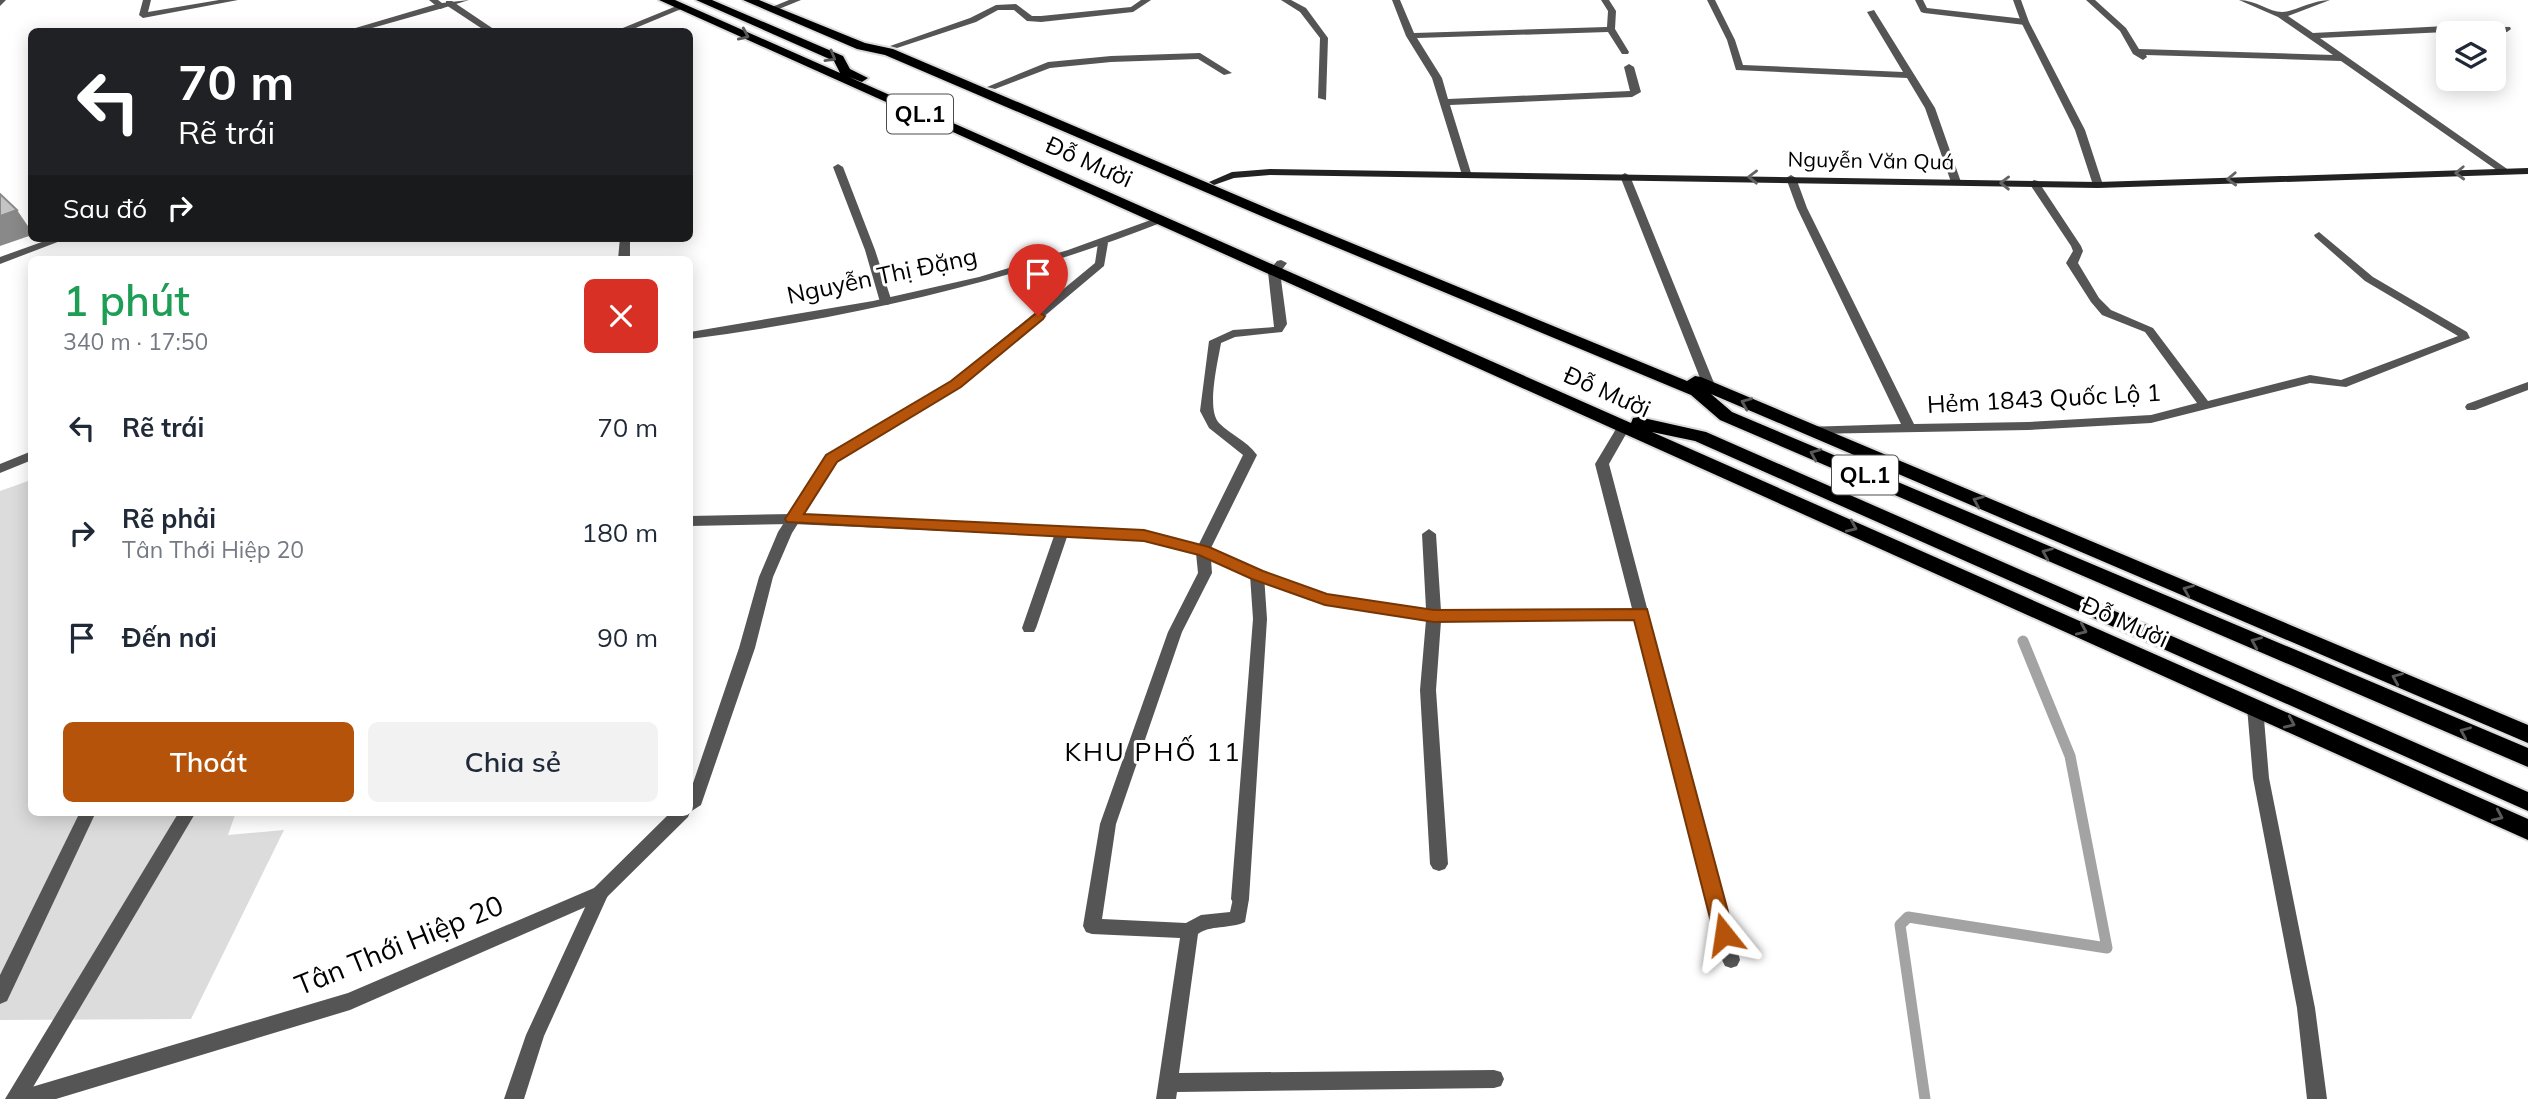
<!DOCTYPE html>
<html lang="vi">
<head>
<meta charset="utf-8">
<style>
	body { margin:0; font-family:Mulish,sans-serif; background:#f2f2f3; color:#1f2937; height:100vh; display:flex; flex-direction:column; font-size:26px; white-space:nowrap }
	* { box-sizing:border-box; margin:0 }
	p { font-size:23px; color:#747a83 }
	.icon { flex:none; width:38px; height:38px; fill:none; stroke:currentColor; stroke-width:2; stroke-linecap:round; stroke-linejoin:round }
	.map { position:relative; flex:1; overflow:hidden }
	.panel { position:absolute; left:28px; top:256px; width:665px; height:560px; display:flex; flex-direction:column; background:#fff; border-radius:10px; box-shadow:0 4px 18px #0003 }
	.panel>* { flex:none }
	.guide { position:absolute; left:28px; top:28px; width:665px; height:214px; border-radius:10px; box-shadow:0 4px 18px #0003; background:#202124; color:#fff; overflow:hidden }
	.controls { position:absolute; left:2436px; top:21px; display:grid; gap:14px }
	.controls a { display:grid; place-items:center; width:70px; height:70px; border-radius:10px; background:#fff; box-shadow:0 4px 18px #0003; font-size:35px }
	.pin { position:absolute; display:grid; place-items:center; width:60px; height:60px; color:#fff; margin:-72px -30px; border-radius:50% 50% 50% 0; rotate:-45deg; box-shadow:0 0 7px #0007 }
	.pin .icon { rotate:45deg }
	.me { position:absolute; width:77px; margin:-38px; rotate:345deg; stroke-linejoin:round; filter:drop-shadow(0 0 5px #0008) }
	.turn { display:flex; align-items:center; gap:24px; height:147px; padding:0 35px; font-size:32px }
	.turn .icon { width:91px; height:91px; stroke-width:2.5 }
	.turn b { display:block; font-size:49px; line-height:60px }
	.then { display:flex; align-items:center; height:66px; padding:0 35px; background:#0003; gap:14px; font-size:26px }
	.round { display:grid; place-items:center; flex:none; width:74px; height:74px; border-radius:10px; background:#f2f2f3 }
	.summary { display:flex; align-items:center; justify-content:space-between; height:119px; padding:0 35px }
	h1 { font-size:42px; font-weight:600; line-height:52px; color:#1e9e55 }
	.primary-button { display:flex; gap:14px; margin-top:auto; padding:14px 35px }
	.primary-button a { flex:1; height:80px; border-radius:10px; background:#b45309; color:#fff; font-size:28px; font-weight:600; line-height:80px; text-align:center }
	.primary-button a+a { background:#f2f2f3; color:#1f2937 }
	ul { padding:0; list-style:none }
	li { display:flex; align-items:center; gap:21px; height:105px; padding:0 35px }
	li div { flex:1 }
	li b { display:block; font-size:26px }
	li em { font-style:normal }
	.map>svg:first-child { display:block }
</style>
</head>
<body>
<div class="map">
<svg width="2528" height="1099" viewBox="0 0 2528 1099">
	<rect width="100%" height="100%" fill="#fff"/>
	<polygon fill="#dcdcdc" points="31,480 32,812 236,812 228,835 284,830 191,1019 0,1020 0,491"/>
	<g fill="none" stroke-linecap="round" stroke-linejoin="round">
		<polyline stroke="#a3a3a3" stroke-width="11" points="1925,1099 1900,925 1908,917 2107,948 2070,756 2023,641"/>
		<g stroke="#dbdbdb" stroke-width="4">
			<g id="trunk">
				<polygon points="659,0 675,0 840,73 834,61 696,0 712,0 843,56 850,69 868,78 862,82 849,77 1631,423 1633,418 1639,417 1706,432 2528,792 2528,811 1695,441 1652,432 2528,819 2528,840"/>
				<polygon points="743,0 759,0 865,43 893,49 1276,212 1687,381 1695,376 1701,377 2528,725 2528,743 1711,394 1732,412 2528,748 2528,767 1720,420 1691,395 1266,218 885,55 857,49"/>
			</g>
		</g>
		<g fill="#555" fill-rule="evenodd">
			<polygon points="1141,0 1151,0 1133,12 1041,22 1027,21 1014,10 998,10 976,22 897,48 890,46 970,18 996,5 1016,4 1032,16 1041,16 1131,7"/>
			<polygon points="1281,0 1291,0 1306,8 1328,38 1326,100 1318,98 1320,38 1300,12"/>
			<polygon points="1392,0 1400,0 1414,33 1607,27 1608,11 1601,0 1609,0 1616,11 1615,29 1629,52 1628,54 1622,54 1608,32 1417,38 1442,78 1448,99 1630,91 1624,67 1629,64 1634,67 1641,92 1632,97 1450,105 1471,173 1462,175 1432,78 1406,36"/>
			<polygon points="1707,0 1715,0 1735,40 1743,65 1903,72 1867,12 1874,10 1935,108 1961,182 1960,184 1951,182 1925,108 1907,78 1736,70 1727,40"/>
			<polygon points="1915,0 1923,0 1927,8 2025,19 2029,22 2025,25 1924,13 1921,12"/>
			<polygon points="446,1 452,1 498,32 487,32 446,5"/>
			<polygon points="440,3 444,6 443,8 358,32 342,32"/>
			<polygon points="1200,53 1232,73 1224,75 1198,59 1111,62 1050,68 995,89 987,87 1048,62 1111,56"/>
			<polygon points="1625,173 1630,176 1716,388 1714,391 1706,391 1704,388 1620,176"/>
			<polygon points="1791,175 1796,178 1807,208 1914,424 2028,422 2151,415 2197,403 2145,332 2102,315 2091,302 2066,263 2073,251 2071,246 2029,183 2034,180 2038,181 2081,246 2083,251 2078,263 2099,298 2111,310 2153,328 2208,401 2310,375 2341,380 2458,336 2365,281 2315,237 2314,235 2319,232 2373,277 2467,332 2470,338 2346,387 2310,383 2151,423 2028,430 1810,434 1804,430 1805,427 1901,424 1797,208 1786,178"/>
			<polygon points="53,238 68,238 0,264 0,257"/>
			<path d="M1281,260l6,3 -7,9 7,52 -5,8 -47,5 -14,6c-3,18 -15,67 -2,80 12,12 27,17 38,32l-46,93 51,23 64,23 100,15 -4,-75 7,-5 7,5 5,77 200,-2 5,1 2,4 -2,4 -5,1 -200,2 -5,69 12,174 -3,5 -6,2 -6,-2 -3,-5 -10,-174 6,-70 -101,-16 -73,-25 -41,-20 1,14 -30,59 -66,192 -14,95 84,4 15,-8 29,-3 4,-18 6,-3 6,3 3,5 -4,23c-15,7 -36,3 -47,12l-19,139 315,-3 7,2 3,7 -3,7 -7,2 -317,4 -1,7h-20l24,-161 -88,-4 -6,-2 -3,-6 17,-102 68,-192 30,-59 -2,-20 -52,-12 -77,-4 -31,91 -2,4h-10l-2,-4 32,-92 -261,-12 -103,2v-10l103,-2 351,17 55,13 44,-89 -34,-27 -9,-17 9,-70 24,-11 41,-3 -6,-55 9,-11z"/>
			<polygon points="2528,382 2528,390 2475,410 2467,410 2465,407 2467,404"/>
			<polygon points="2255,701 2261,703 2263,707 2269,778 2315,1008 2327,1099 2307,1099 2297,1008 2253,778 2247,707 2249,703"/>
			<polygon points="80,812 96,812 7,1001 0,1004 0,975"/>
			<polygon points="179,812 196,812 26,1099 5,1099"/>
			<polygon points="600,885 606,888 609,893 544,1036 524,1099 504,1099 526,1035 594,888"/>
		</g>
		<g fill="#555" fill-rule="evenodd">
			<polygon points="0,0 6,0 0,6"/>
			<polygon points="143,0 151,0 148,12 219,0 238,0 143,18 139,15"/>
			<polygon points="429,0 438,0 442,3 469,0 440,9"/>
			<polygon points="789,0 801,0 774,11 767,9"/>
			<polygon points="2013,0 2021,0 2029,22 2085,130 2103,185 2102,187 2093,185 2075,130 2021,22"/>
			<path d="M2086,0h9l31,28 13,21 194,6 -55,-38 -39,-17c17,0 30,12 43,12 12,0 30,-12 48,-12l-42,16 25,17 133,-7 64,1 1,2 -4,3h-61l-126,6 190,133 -9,2 -160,-112 -195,-6 1,2 -4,3 -10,-6 -13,-23z"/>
			<polygon points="679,5 686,7 626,32 613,32"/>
			<polygon points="838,164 843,167 875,250 892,302 890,304 886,305 880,302 865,250 833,167"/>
			<polygon points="620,238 630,238 630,259 618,259"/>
			<polygon points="1103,240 1108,243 1104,266 960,387 837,462 792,533 773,577 755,648 701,805 690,812 688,817 606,898 350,1010 56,1099 15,1099 18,1092 25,1089 348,993 594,888 671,812 690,812 690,792 739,648 759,577 778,532 827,456 952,381 1095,263 1098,243"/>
			<polygon points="1624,423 1630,427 1609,464 1740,960 1737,966 1731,968 1725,966 1722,960 1595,464 1619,424"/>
			<polygon points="1257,570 1264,575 1267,619 1249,899 1246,904 1240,907 1234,904 1231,899 1253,619 1250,575"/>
		</g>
		<g fill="#555" fill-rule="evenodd">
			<path d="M1159,217l5,3 -1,2c-152,60 -312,96 -473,117v-7l183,-31 106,-24 89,-27z"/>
			<polygon points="32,451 32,460 0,473 0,464"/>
		</g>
		<polygon fill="#222" fill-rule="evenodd" points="2528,168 2528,174 2098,188 1270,175 1234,178 1214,185 1209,182 1232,172 1270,169 2098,182"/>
		<use href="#trunk" fill="#000" fill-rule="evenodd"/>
	</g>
	<polygon fill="#898989" points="17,210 32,232 32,235 0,246 0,216"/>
	<polygon fill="#c4c4c4" stroke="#898989" stroke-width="2" points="0,194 17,210 0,216"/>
	<defs><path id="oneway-chevron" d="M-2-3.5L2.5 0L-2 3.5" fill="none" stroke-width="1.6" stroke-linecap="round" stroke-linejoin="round" transform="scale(1.75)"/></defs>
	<g stroke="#595959">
		<use href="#oneway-chevron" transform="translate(744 35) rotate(24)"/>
		<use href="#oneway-chevron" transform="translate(831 57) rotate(30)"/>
		<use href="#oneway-chevron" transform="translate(1746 403) rotate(-157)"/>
		<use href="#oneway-chevron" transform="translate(1815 454) rotate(-157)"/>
		<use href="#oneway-chevron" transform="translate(1978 501) rotate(-157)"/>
		<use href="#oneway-chevron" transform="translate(1852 527) rotate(24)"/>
		<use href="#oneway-chevron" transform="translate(2047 553) rotate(-157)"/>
		<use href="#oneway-chevron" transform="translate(2188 590) rotate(-157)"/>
		<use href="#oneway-chevron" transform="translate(2082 630) rotate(24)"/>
		<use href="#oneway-chevron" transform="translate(2256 642) rotate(-157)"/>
		<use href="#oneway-chevron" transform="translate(2397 678) rotate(-157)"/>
		<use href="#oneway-chevron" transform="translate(2290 723) rotate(24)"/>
		<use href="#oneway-chevron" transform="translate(2465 732) rotate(-157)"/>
		<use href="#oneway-chevron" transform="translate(2498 816) rotate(24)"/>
	</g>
	<g stroke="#646464">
		<use href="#oneway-chevron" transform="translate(2460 173) rotate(178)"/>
		<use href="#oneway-chevron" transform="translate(1753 177) rotate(-179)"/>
		<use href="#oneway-chevron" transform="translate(2232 179) rotate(178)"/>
		<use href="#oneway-chevron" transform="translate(2005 183) rotate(-179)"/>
	</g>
	<polygon fill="#b45309" stroke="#753606" stroke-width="2" points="1038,312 1045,316 1043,319 961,387 837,462 804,514 1144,530 1209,547 1263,571 1327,594 1434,610 1647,609 1734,934 1731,940 1724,943 1717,940 1714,934 1634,620 1434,622 1325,605 1252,579 1199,555 1144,541 787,522 785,519 826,455 951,381"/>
	<g text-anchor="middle" stroke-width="6" stroke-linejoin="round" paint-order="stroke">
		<g font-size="21" fill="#000" stroke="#fff">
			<text transform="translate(1871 161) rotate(1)" y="7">Nguyễn Văn Quá</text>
		</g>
		<g fill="#fff" stroke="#4c4c4c" stroke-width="2">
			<rect x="887" y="94.5" width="66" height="39" rx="5"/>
			<rect x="1832" y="455.5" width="66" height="39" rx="5"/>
		</g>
		<g font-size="23" font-weight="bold" fill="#000">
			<text x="920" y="122">QL.1</text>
			<text x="1865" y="483">QL.1</text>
		</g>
		<g font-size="24" fill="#000" stroke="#fff">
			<text transform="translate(1089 162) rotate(24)" y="8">Đỗ Mười</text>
			<text transform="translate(882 276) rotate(-12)" y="8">Nguyễn Thị Đặng</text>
			<text transform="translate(1607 392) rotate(24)" y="8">Đỗ Mười</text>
			<text transform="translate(2044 399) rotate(-3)" y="8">Hẻm 1843 Quốc Lộ 1</text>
			<text transform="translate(2125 622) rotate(24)" y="8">Đỗ Mười</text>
		</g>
		<g font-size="26" letter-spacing="2" fill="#000" stroke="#fff">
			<text x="1153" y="761">KHU PHỐ 11</text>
		</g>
		<g font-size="28" fill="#000" stroke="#fff">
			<text transform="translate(399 945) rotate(-22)" y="10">Tân Thới Hiệp 20</text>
		</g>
	</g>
</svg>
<div class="controls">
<a><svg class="icon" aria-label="layers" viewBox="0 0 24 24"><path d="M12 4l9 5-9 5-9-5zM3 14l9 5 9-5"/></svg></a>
</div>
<div class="pin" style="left:1038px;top:316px;background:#d93025"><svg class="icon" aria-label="arrive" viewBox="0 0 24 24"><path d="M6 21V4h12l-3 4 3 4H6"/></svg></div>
<svg class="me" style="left:1724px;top:934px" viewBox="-20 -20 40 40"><path d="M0-17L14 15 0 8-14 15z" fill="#b45309" stroke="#fff" stroke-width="4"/></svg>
<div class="guide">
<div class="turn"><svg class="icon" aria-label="left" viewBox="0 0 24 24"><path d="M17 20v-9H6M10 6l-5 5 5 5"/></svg><div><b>70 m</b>Rẽ trái</div></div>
<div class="then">Sau đó<svg class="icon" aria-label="right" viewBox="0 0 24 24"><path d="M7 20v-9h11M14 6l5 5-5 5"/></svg></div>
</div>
<section class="panel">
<div class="summary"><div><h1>1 phút</h1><p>340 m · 17:50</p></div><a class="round" style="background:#d93025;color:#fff"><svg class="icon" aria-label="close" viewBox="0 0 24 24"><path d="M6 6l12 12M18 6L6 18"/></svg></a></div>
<ul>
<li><svg class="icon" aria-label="left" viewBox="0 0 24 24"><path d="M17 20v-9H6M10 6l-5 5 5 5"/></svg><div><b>Rẽ trái</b></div><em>70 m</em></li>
<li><svg class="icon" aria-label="right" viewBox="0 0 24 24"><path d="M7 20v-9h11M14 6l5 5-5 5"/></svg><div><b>Rẽ phải</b><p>Tân Thới Hiệp 20</p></div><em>180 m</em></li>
<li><svg class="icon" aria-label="arrive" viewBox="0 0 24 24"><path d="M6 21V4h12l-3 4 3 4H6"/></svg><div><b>Đến nơi</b></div><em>90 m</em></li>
</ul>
<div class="primary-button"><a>Thoát</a><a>Chia sẻ</a></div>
</section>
</div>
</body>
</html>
